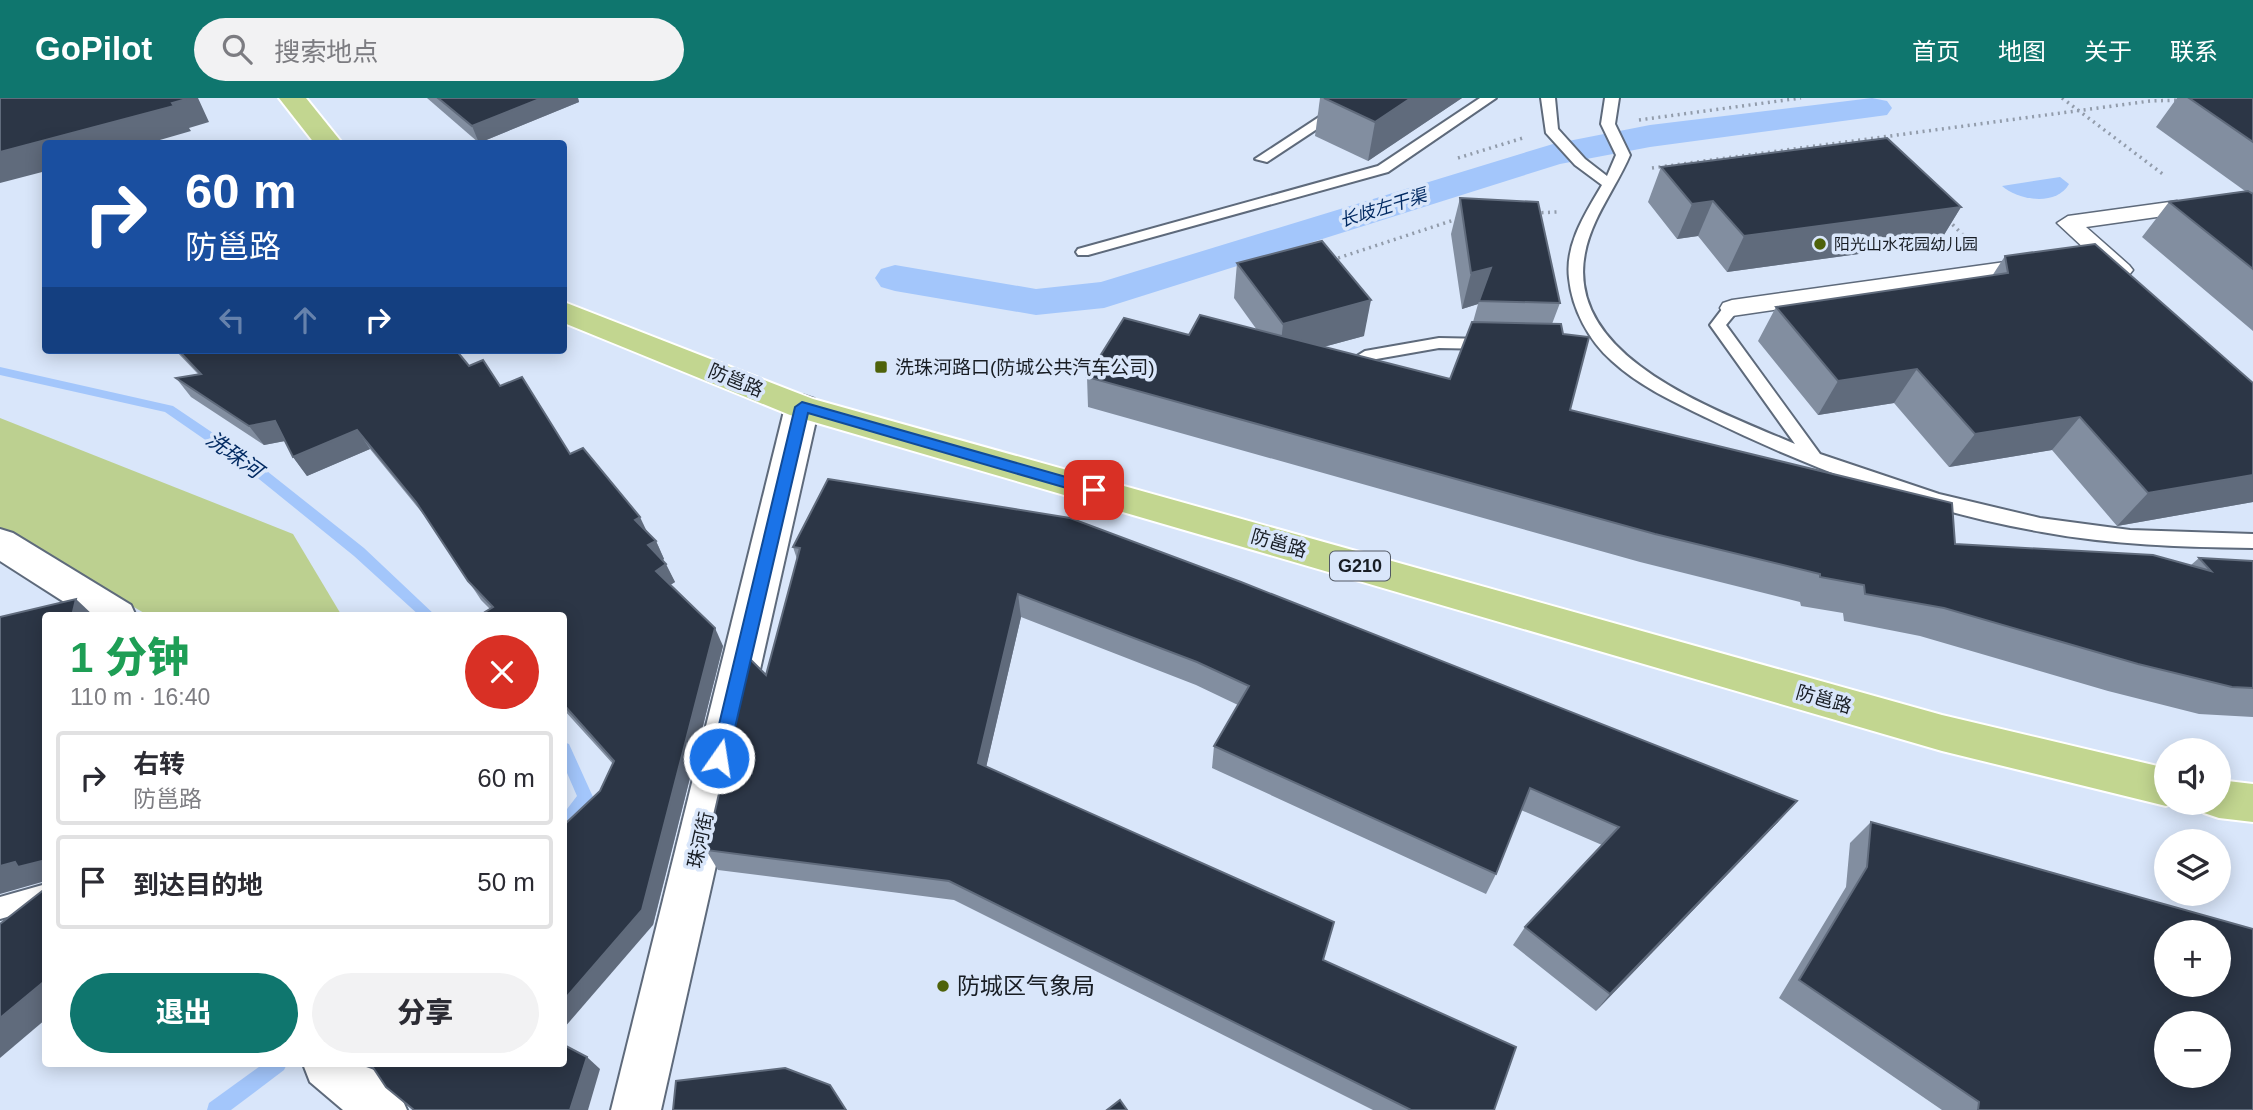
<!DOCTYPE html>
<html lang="zh">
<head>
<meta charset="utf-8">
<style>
	body { margin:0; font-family:Arial,"Noto Sans SC",sans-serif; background:#f2f2f3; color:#2b2b33; height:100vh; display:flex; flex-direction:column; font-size:26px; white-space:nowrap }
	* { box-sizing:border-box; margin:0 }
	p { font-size:23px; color:#7c7c81 }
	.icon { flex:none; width:38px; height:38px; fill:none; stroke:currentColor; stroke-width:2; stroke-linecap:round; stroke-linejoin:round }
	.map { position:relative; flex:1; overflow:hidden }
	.sheet { position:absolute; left:42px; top:514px; width:525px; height:455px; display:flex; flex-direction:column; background:#fff; border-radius:7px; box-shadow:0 4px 18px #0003 }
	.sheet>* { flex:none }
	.guide { position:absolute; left:42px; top:42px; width:525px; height:214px; border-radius:7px; box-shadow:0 4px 18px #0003; background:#1a4fa0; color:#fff; overflow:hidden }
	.fabs { position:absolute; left:2154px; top:640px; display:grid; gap:14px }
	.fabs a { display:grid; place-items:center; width:77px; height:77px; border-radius:50%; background:#fff; box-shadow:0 4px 18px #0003; font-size:35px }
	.pin { position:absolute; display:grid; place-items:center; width:60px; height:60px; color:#fff; margin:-30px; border-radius:14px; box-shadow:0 4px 10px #0006 }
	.me { position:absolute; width:77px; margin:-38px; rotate:13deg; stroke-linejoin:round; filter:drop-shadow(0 0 5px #0008) }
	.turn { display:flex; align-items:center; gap:24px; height:147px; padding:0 28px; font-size:32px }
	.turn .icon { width:91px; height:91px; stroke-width:2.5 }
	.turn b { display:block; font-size:49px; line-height:60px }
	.lanes { display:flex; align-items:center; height:66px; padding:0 28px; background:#0003; justify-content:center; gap:35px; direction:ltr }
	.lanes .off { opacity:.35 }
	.round { display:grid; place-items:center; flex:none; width:74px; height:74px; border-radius:37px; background:#f2f2f3 }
	.summary { display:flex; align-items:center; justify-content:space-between; height:119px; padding:0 28px }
	h1 { font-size:42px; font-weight:800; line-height:52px; color:#1e9e55 }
	.action { display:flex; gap:14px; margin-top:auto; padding:14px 28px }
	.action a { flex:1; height:80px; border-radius:42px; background:#0f766e; color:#fff; font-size:28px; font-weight:800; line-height:80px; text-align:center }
	.action a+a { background:#f2f2f3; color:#2b2b33 }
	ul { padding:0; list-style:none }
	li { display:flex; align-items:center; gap:21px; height:94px; margin:0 14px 10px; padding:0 14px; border:4px solid #e1e1e2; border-radius:7px }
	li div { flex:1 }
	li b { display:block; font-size:26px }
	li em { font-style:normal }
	header { display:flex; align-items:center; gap:42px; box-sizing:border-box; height:98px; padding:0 35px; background:#0f766e; color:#fff }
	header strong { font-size:33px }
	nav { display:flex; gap:38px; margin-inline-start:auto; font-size:24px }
	.search { width:490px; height:63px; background:#f2f2f3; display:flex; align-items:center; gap:18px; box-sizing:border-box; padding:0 24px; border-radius:38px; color:#7c7c81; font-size:26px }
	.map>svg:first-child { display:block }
</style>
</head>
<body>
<header>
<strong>GoPilot</strong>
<div class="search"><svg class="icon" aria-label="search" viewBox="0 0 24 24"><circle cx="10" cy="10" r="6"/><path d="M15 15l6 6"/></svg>搜索地点</div>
<nav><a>首页</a><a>地图</a><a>关于</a><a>联系</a></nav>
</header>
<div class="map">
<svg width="2253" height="1012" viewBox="0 0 2253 1012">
	<rect width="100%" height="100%" fill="#d9e6fa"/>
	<polygon fill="#bcd090" points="0,320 293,436 342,518 149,518 0,429"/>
	<path fill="#a3c6fb" d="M2060,79l9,7c-12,22 -50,17 -67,2z"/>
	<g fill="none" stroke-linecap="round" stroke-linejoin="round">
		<g fill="#a3c6fb" fill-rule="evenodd">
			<polygon points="0,269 173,308 253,362 364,450 436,518 420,518 354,458 243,368 165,314 0,277"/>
			<polygon points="564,644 569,646 593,699 570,732 564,734 564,715 577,698 564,668"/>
			<polygon points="263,966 287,966 284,972 231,1012 207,1012 209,1005"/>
		</g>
		<polygon fill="#a3c6fb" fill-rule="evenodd" points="1872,0 1887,3 1892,10 1887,17 1650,49 1560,66 1104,210 1036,217 895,193 881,189 875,180 881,171 895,167 1036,191 1101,184 1553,46 1650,27"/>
		<g stroke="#5e6a7b" stroke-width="4">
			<g id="service">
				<polygon points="1348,0 1364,0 1267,64 1255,61"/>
				<polygon points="1480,0 1496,0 1388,74 1088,157 1078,157 1076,154 1078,151 1378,68"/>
				<path d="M1541,0h14l3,31 27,30 22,17 9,-21 -15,-31 4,-26h14l-4,26 15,31c-14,33 -38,62 -45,98 -21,106 135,158 210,191l-85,-119 16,-21h12l2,4 -14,17 94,129 119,40 101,24 90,12 123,4v14c-71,-1 -141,-3 -211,-16 -116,-20 -229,-62 -335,-114 -33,-16 -68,-32 -95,-57 -23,-20 -40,-52 -43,-83 -4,-34 16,-64 33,-93l-27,-20 -29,-32z"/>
				<polygon points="1439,240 1488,241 1496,246 1488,251 1439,250 1365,263 1357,258 1365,253"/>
				<polygon points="46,786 46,808 0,821 0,799"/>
			</g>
		</g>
		<g stroke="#5e6a7b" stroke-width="3">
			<g id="pedestrian">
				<polygon points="2177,103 2188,110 2185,115 2086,129 2129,167 2133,172 2129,177 2113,177 2057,125 2068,118"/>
				<polygon points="2034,160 2042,162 2046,167 2042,172 1732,218 1723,215 1720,210 1723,205 1732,202"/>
			</g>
		</g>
		<g stroke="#5e6a7b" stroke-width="4">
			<g id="minor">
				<polygon points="0,431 13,435 131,507 136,518 86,518 0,463"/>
				<path d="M303,966c49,0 82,-8 104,46h-64l-33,-28z"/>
			</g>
		</g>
		<g stroke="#5e6a7b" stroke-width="4">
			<polygon id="tertiary" points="802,297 814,301 819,309 661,1012 611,1012 785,309 790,301"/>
		</g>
		<g stroke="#fff" stroke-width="4">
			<g id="trunk">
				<polygon points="279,0 306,0 343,46 315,46"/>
				<polygon points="564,204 813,301 1942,617 2166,670 2166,705 2173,705 2166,708 1942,653 790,317 564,225"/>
				<polygon points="2219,682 2253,686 2253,724 2219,720 2204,715 2199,705 2219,705"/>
			</g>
		</g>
		<g stroke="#929cab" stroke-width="3.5" stroke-dasharray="2 4.5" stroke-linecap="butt">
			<polyline points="2062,0 2164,77"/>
			<polyline points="1639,22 1801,0"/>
			<polyline points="1458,60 1523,40"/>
			<polyline points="1652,70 2150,3 2182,2"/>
			<polyline points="1535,115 1557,114"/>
			<polyline points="1948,122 1969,143"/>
			<polyline points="1332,162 1460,120"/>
		</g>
		<use href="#service" fill="#fff" fill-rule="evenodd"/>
		<use href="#pedestrian" fill="#fff" fill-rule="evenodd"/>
		<use href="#minor" fill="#fff" fill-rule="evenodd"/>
		<use href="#tertiary" fill="#fff" fill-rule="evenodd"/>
		<use href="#trunk" fill="#c2d690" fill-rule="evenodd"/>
	</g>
	<g fill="#828ea0">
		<polygon points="427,0 578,0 579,4 479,45"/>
		<polygon points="1320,0 1462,0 1368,63 1315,38"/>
		<polygon points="2177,0 2253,0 2253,233 2142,139 2169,104 2245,93 2156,29"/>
		<polygon points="1661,69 1961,109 1939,145 1727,174 1698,138 1677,141 1648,104"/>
		<polygon points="1460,100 1560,205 1552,226 1570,312 1955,446 2191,467 2199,460 2253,463 2253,619 2199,616 2108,593 1920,538 1844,523 1843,515 1801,508 1800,504 1640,464 1088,309 1087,279 1189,237 1257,232 1234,200 1237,165 1364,238 1323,249 1450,281 1473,224 1478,206 1462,211 1451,136"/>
		<polygon points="2005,158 2253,285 2253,404 2117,428 2052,352 1949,369 1894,305 1818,317 1758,243 1776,209 1992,178"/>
		<polygon points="175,252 456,252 469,268 500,288 570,356 656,443 664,461 663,462 675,484 670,487 723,548 653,827 600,693 613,666 564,612 564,518 488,518 485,514 490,511 481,502 428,422 370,351 307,378 293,359 285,343 264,347 191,299 176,280 198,276"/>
		<polygon points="828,381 1778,724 1596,913 1513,847 1525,829 1602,747 1521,712 1496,776 1486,796 1212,670 1214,648 1238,607 1196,587 1021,519 986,669 1323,862 1494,1012 1373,1012 954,802 718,772 706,752 766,577 797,461 793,449"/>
		<polygon points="1871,724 2253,1012 1942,1012 1779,900 1846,789 1850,745"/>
	</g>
	<g fill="#606b7c">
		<polygon points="190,0 198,0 209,24 189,30 191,33 146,46 46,46 46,73 0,85 0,54"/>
		<polygon points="542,0 578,0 579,4 479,45 472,28"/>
		<polygon points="1411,0 1462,0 1368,63 1375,24"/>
		<polygon points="1713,103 1698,138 1677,141 1692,106"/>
		<polygon points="1961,109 1939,145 1727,174 1744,138"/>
		<polygon points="1491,170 1478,206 1462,211 1471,175"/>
		<polygon points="1371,202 1364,238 1279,261 1283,226"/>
		<polygon points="1917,271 1894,305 1818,317 1838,283"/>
		<polygon points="2080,319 2052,352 1949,369 1975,336"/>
		<polygon points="275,323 290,342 264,347 249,328"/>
		<polygon points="357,332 370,351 307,378 293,359"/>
		<polygon points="2253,377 2253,404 2117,428 2148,395"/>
		<polygon points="640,419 649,438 635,422"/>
		<polygon points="656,443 664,461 657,466 648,447"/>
		<polygon points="666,466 675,484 664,491 656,473"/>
		<polygon points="1018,496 1021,519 982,687 978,665"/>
		<polygon points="76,501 94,518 72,518"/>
		<polygon points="715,530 723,548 653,827 564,930 564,902"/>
		<polygon points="1797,703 1778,724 1596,913 1610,896"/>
		<polygon points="46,762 46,787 42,784 0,796 0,768 15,764"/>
		<polygon points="46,882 46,921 0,960 0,920"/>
		<polygon points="587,959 600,971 588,1012 570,1012"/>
	</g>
	<g fill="#2c3646" stroke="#606b7c" stroke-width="2" fill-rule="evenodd">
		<polygon points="0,0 190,0 172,5 174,8 0,54"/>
		<polygon points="438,0 542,0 472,28"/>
		<polygon points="1324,0 1411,0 1375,24"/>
		<polygon points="2189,0 2253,0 2253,44"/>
		<polygon points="1887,40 1961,109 1744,138 1713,103 1692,106 1661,69"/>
		<polygon points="2248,93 2253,96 2253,171 2169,104"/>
		<polygon points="1460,100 1538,104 1560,205 1479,203 1491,170 1471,175"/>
		<polygon points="1322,143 1371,202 1283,226 1237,165"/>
		<polygon points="2095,146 2253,285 2253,377 2148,395 2080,319 1975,336 1917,271 1838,283 1776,209 2008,175 2005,158"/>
		<polygon points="1200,217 1450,281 1472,224 1561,226 1563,236 1589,239 1570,312 1952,405 1955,446 2153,457 2211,473 2199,460 2253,463 2253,590 2232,589 2138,566 1944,510 1865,496 1864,487 1820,479 1820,476 1655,436 1087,279 1124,220 1189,237"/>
		<polygon points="178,252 456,252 469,268 483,262 500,288 522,279 570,356 583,350 640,419 635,422 656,443 648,447 666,466 656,473 715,530 642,812 564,902 564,727 600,693 614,663 564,607 564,518 488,518 485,514 493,509 468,483 416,404 357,332 293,359 275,323 249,328 176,280 201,276"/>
		<polygon points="828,381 1070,420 1241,484 1797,703 1610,896 1525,829 1619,729 1530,690 1496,776 1214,648 1249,588 1197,564 1018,496 978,665 1334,824 1323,862 1516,949 1494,1012 1411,1012 949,783 706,752 750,561 766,577 800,450 793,449"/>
		<polygon points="76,501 72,518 46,518 46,762 18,769 15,764 0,768 0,519"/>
		<path d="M1871,724l382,107v181h-275l1,-8 -180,-122 68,-113zM2166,835h53v52h-53zM2166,926h53v52h-53z"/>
		<polygon points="46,790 46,882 0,920 0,826"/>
		<polygon points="564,947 587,959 570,1012 414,1012 386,989 372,968 368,966 564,966"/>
		<polygon points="785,970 830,987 846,1012 673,1012 676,983"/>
		<polygon points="1120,1002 1127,1012 1107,1012"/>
	</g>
	<polygon fill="#1a73e8" stroke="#114b97" stroke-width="2" points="802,304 1094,387 1101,392 1094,398 808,315 728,660 719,668 711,660 795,309"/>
	<g fill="#4e620a" stroke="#d9e6fa" stroke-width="2.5">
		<circle cx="1820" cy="146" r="7"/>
		<rect x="874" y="262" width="14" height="14" rx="3.5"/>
		<circle cx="943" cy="888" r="7"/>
	</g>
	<g text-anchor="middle" stroke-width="7" stroke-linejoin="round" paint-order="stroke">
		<g font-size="16" fill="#181d24" stroke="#d9e6fa" text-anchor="start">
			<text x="1834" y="152">阳光山水花园幼儿园</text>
		</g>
		<g font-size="18" font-style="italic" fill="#032b63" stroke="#d9e6fa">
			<text transform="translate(1383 110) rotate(-17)" y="6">长歧左干渠</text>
		</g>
		<rect fill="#d9e6fa" stroke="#525964" stroke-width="2" x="1330" y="453.5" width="60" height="29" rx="5"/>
		<g font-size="18" font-weight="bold" fill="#181d24">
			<text x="1360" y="474">G210</text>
		</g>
		<g font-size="19" fill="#181d24" stroke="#d9e6fa" text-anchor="start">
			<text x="895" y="276">洗珠河路口(防城公共汽车公司)</text>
		</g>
		<g font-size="19" fill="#181d24" stroke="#d9e6fa">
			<text transform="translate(736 282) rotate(22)" y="7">防邕路</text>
			<text transform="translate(1279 445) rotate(16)" y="7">防邕路</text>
			<text transform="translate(1824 601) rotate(16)" y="7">防邕路</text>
			<text transform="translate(700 742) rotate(-77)" y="7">珠河街</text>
		</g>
		<g font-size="21" font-style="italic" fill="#032b63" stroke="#d9e6fa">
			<text transform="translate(234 357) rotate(36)" y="7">洗珠河</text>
		</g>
		<g font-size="23" fill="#181d24" stroke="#d9e6fa" text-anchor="start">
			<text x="957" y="896">防城区气象局</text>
		</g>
	</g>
</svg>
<div class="fabs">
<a><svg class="icon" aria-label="sound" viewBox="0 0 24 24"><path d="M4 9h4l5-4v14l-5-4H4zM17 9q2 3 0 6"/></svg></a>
<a><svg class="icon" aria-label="layers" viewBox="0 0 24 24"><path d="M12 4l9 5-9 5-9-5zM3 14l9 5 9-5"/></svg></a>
<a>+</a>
<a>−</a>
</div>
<div class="pin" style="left:1094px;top:392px;background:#d93025"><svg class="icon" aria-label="arrive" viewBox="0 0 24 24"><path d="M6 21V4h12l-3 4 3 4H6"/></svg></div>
<svg class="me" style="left:719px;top:660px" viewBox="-20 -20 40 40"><circle r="17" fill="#1a73e8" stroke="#fff" stroke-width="3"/><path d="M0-11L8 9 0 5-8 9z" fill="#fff"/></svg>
<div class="guide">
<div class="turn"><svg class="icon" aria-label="right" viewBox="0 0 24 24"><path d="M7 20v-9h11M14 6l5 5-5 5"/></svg><div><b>60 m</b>防邕路</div></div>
<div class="lanes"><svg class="icon off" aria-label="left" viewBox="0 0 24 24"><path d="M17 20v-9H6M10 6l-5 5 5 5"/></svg><svg class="icon off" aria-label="ahead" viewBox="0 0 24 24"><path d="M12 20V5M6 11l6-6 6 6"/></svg><svg class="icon" aria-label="right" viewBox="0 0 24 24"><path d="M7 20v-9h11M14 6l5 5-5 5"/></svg></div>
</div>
<section class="sheet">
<div class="summary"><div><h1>1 分钟</h1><p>110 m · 16:40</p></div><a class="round" style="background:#d93025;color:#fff"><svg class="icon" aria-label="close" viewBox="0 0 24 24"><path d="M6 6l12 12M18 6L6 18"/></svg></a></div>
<ul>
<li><svg class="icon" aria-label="right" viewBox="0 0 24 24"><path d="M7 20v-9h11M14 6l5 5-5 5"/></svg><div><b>右转</b><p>防邕路</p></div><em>60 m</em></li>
<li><svg class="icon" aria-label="arrive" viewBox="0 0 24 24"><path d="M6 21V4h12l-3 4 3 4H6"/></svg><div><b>到达目的地</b></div><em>50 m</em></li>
</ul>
<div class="action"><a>退出</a><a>分享</a></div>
</section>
</div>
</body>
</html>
